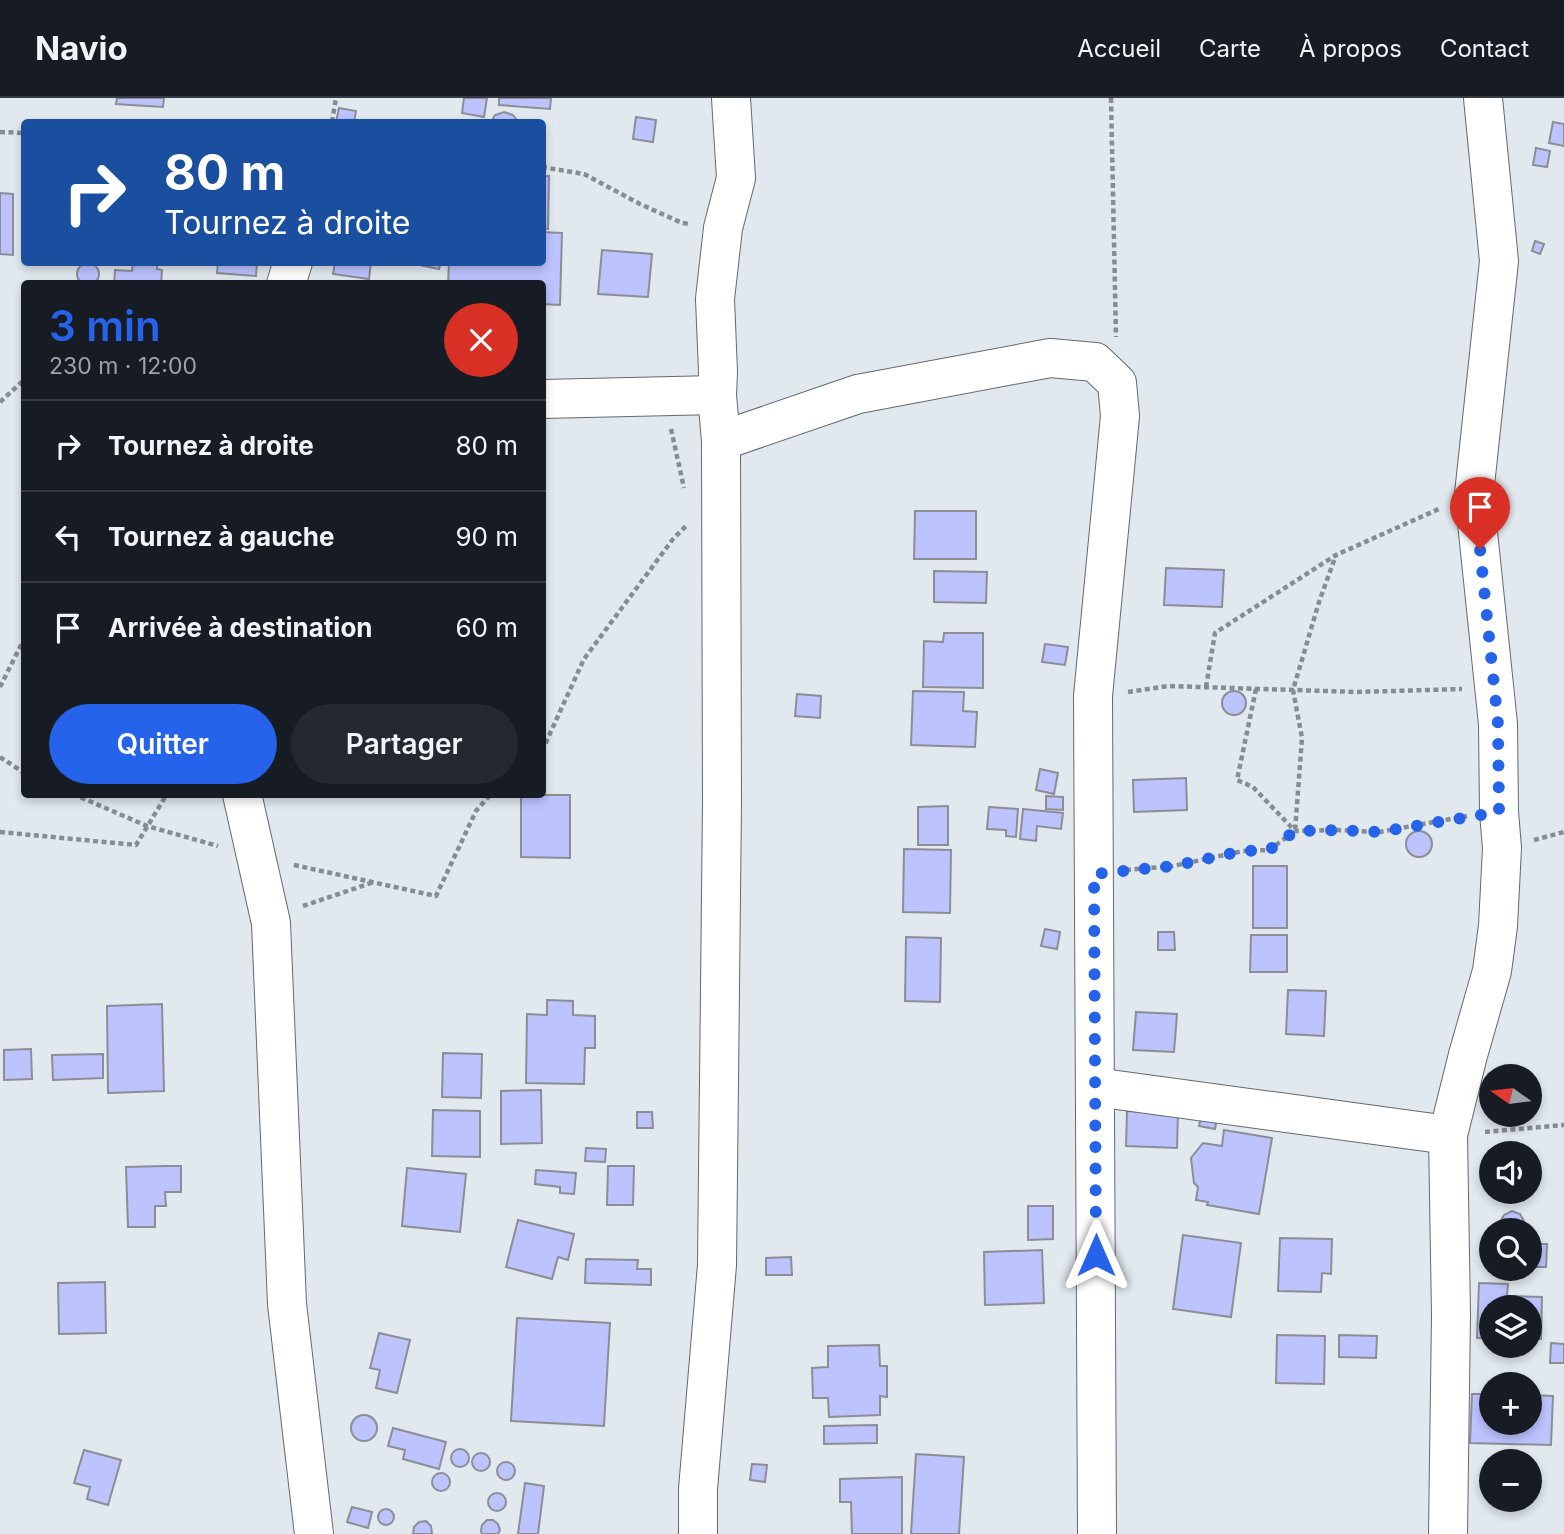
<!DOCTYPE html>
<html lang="fr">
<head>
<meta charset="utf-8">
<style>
	body { margin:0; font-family:Inter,sans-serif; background:#242831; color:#f1f3f6; height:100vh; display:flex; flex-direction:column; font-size:26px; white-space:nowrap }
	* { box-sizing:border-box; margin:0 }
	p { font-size:23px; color:#9ea1a6 }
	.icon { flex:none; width:38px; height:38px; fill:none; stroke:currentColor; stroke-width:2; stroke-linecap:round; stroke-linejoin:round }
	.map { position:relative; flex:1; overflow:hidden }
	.side { position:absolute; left:21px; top:182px; width:525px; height:518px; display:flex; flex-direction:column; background:#171b24; border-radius:7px; box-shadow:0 4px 10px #0003 }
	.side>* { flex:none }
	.top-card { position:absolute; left:21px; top:21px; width:525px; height:147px; border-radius:7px; box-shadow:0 4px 10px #0003; background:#1a4fa0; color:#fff; overflow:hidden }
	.needle { width:46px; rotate:284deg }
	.controls { position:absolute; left:1479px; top:966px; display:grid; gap:14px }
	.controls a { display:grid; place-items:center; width:63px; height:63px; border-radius:50%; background:#171b24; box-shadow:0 4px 10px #0003; font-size:35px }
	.pin { position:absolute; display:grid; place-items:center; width:60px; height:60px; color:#fff; margin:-72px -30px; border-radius:50% 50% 50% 0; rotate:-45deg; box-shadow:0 0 7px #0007 }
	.pin .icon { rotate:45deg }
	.me { position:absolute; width:77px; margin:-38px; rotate:0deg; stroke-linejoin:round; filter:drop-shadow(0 0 5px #0008) }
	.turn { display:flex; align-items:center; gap:24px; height:147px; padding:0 28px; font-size:32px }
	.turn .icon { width:91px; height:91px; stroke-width:2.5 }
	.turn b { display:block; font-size:49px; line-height:60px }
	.round { display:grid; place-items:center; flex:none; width:74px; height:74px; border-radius:37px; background:#242831 }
	.overview { display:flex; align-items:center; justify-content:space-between; height:119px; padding:0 28px }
	h1 { font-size:42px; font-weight:600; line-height:52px; color:#2563eb }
	.action { display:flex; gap:14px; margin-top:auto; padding:14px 28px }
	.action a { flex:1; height:80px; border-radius:42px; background:#2563eb; color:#fff; font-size:28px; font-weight:600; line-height:80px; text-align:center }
	.action a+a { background:#242831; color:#f1f3f6 }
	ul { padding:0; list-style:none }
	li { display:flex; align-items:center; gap:21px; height:91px; padding:0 28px; border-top:2px solid #363941 }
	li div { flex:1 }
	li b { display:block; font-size:26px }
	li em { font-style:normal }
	header { display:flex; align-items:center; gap:42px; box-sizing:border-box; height:98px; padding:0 35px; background:#171b24; border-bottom:2px solid #363941 }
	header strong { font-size:33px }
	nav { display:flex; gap:38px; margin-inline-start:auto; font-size:24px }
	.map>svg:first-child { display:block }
</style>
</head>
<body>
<header>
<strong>Navio</strong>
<nav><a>Accueil</a><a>Carte</a><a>À propos</a><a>Contact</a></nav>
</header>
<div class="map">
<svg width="1564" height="1436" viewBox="0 0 1564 1436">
	<rect width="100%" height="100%" fill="#e1e8ee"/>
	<g fill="#bcc3ff" stroke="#8c8d95" stroke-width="2">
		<polygon points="117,0 164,0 163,9 116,6"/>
		<polygon points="464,0 487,0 484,19 462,15"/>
		<polygon points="499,0 551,0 550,11 499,7"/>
		<polygon points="339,10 356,13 354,24 336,24"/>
		<polygon points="504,14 513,17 518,24 491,24 495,17"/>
		<polygon points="636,19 656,22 653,44 633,41"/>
		<polygon points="1553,24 1564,26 1564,48 1549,45"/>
		<polygon points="1536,50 1550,53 1547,69 1533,67"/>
		<polygon points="542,78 549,78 548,131 542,130"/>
		<polygon points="0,95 13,96 13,157 0,156"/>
		<polygon points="542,134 562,135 560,207 542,206 542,186 448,186 449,164 542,164"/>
		<polygon points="1535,143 1544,146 1540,156 1532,153"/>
		<polygon points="602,152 652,156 648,199 598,196"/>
		<polygon points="133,164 157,164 157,171 162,172 161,186 114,186 115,172 132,173"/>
		<polygon points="218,164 257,164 256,178 217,175"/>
		<polygon points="335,164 371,164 369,181 333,176"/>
		<polygon points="405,164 441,164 439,171"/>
		<circle cx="88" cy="176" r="11"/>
		<polygon points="915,413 976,413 976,461 914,461"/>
		<polygon points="1166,470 1224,472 1222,509 1164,507"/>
		<polygon points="934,473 987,474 986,505 934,504"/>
		<polygon points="944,535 983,535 983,590 923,589 924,543 943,544"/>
		<polygon points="1045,546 1068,549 1065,567 1042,564"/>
		<circle cx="1234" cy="605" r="12"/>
		<polygon points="913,593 964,594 963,613 977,614 975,649 911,647"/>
		<polygon points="797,596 821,598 820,620 795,618"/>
		<polygon points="1040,671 1058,675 1054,696 1036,692"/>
		<polygon points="1186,680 1187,712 1134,714 1133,682"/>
		<polygon points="521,697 570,697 570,760 521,759"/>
		<polygon points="1046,698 1063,699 1063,712 1046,711"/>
		<polygon points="948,708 948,747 918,747 918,709"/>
		<polygon points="989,709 1018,711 1016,739 1006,738 1006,732 987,731"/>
		<polygon points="1023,711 1063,715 1061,731 1037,728 1036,743 1020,741"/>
		<circle cx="1419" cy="746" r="13"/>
		<polygon points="904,751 951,752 950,815 903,814"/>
		<rect x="1253" y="768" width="34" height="62"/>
		<polygon points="1045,831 1060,834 1057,851 1041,848"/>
		<polygon points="1158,834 1174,834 1175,852 1158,852"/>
		<polygon points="1251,837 1287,837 1287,874 1250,874"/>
		<polygon points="906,839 941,840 940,904 905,903"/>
		<polygon points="1288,892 1326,893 1324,938 1286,936"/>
		<polygon points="547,902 573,903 573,917 595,918 595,950 585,950 584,986 526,985 527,916 547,917"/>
		<polygon points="162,906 164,993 108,995 107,908"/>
		<polygon points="1136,914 1177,916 1174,954 1133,952"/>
		<polygon points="31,951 32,981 4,982 4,952"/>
		<polygon points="443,955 482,956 481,1000 442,999"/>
		<polygon points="103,956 103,980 53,982 52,957"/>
		<polygon points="541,992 542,1045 501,1046 501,993"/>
		<polygon points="1203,1011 1218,1015 1215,1031 1199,1028"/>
		<polygon points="433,1012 480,1013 480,1059 432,1058"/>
		<polygon points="1127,1013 1178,1014 1177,1050 1126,1048"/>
		<polygon points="637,1014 652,1014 653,1030 637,1030"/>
		<polygon points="1224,1032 1272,1040 1259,1116 1207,1107 1208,1104 1196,1102 1198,1089 1194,1085 1191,1060 1203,1045 1222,1048"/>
		<polygon points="586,1050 606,1051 605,1064 585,1063"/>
		<polygon points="165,1068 181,1068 181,1094 165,1094 166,1108 155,1108 155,1129 128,1129 126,1069"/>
		<polygon points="608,1068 634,1068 633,1107 607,1107"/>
		<polygon points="407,1070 466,1076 460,1134 402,1128"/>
		<polygon points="536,1072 576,1075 574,1096 560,1095 560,1089 535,1086"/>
		<polygon points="1028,1108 1053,1108 1053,1141 1028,1142"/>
		<polygon points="1512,1113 1520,1116 1524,1123 1522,1132 1502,1132 1500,1124 1504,1117"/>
		<polygon points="518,1122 574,1136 568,1162 558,1159 552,1181 506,1169"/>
		<polygon points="1183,1137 1241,1145 1231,1219 1173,1211"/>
		<polygon points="1280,1140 1332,1141 1331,1176 1322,1175 1321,1194 1278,1193"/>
		<polygon points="1530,1146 1547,1146 1546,1169 1530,1169"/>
		<polygon points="1042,1152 1044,1205 985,1207 984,1154"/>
		<polygon points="791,1159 792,1177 766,1177 766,1160"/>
		<polygon points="586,1161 638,1162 637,1171 651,1171 651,1187 585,1185"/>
		<polygon points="105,1184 106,1235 59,1236 58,1185"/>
		<polygon points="1479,1185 1508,1186 1507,1198 1542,1199 1541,1241 1530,1241 1530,1209 1491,1209 1491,1240 1477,1240"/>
		<polygon points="517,1220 610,1225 604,1328 511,1323"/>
		<polygon points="379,1235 410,1242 397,1295 376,1290 380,1272 370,1270"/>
		<polygon points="1277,1237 1325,1238 1324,1286 1276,1285"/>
		<polygon points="1339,1237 1377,1238 1376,1260 1339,1259"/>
		<polygon points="1551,1245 1564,1246 1564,1265 1550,1265"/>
		<polygon points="879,1247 880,1268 887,1268 887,1299 880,1298 880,1317 829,1319 828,1300 813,1300 812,1270 828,1269 828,1248"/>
		<polygon points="1472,1296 1491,1296 1491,1325 1530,1325 1530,1297 1553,1298 1551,1347 1470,1345"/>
		<circle cx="364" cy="1330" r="13"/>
		<polygon points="877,1327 877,1345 824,1346 824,1328"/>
		<polygon points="393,1330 446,1344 439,1371 403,1361 405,1352 388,1348"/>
		<circle cx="460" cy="1360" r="9"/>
		<polygon points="84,1352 121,1362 108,1407 87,1401 90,1389 74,1385"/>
		<circle cx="481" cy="1364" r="9"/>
		<polygon points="916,1356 964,1359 959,1436 911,1436"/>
		<circle cx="506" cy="1373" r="9"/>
		<polygon points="752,1366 767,1367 765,1384 750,1382"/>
		<circle cx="441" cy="1384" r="9"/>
		<polygon points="902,1379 902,1436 852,1436 851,1404 840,1404 840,1381"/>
		<polygon points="525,1385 544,1388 538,1436 518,1436"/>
		<circle cx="497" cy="1404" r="9"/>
		<polygon points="352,1409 372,1414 368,1430 347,1424"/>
		<circle cx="386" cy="1419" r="8"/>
		<polygon points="487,1422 493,1422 498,1426 500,1432 498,1436 482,1436 481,1433 482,1427"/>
		<polygon points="426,1423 431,1428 432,1436 413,1436 414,1429 419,1424"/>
	</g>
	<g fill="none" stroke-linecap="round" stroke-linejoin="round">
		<g stroke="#64696f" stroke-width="40">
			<g id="minor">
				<polyline points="286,186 293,164"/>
				<polyline points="542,301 717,297"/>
				<polyline points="721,343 858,296 1050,260 1095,264 1117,285 1120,318 1093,598 1097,1436"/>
				<polyline points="242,696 271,825 287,1206 314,1436"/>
				<polyline points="1095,989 1448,1037"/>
				<polyline points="698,1436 698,1391 717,1167 722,705 721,343 717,297 718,274 715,201 723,130 736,80 731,0"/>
				<polyline points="1448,1436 1451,1217 1448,1037 1468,957 1492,873 1498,828 1502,750 1499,714 1498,626 1474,396 1499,163 1483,0"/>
			</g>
		</g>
		<g stroke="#878c91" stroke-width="4.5" stroke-dasharray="5 3.5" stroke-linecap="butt">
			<polyline points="1111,0 1116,239"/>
			<polyline points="332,24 336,0"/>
			<polyline points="0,34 24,35"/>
			<polyline points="542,69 584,76 640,106 682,125 691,126"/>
			<polyline points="0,304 24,282"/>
			<polyline points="671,331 684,390"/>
			<polyline points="0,589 24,541"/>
			<polyline points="1206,589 1215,535 1336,457 1441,410"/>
			<polyline points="1256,591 1237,682 1253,689 1295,733 1337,732 1379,734 1467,718"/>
			<polyline points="1128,594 1168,588 1357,594 1462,591"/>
			<polyline points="542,653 584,561 673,441 686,428"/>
			<polyline points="0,659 24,675"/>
			<polyline points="73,696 147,728 218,748"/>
			<polyline points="0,734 136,747 167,696"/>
			<polyline points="1534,742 1564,734"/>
			<polyline points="294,767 436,798 476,713 491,696"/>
			<polyline points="1126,772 1173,768 1243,753 1269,752 1295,733 1302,640 1293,592 1319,504 1336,457"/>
			<polyline points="303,808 374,784"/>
			<polyline points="1485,1034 1564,1027"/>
		</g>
		<use href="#minor" stroke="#fff" stroke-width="38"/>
	</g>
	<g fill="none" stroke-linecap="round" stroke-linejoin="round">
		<polyline stroke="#2563eb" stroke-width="12" stroke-dasharray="0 21.6" points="1096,1157 1094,776 1173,768 1243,753 1269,752 1295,733 1337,732 1379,734 1499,714 1498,626 1480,451"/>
	</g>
</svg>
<div class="controls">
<a><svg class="needle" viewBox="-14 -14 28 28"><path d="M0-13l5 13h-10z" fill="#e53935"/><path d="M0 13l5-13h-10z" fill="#9ea1a6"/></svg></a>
<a><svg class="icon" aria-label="sound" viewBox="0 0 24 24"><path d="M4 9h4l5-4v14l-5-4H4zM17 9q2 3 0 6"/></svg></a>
<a><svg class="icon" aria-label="search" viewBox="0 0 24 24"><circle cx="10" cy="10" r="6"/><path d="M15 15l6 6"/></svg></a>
<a><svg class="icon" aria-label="layers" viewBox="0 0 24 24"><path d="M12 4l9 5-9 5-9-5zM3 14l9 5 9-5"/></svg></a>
<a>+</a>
<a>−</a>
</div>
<div class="pin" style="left:1480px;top:451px;background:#d93025"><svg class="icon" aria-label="arrive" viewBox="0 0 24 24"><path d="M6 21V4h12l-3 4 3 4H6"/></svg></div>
<svg class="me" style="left:1096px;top:1157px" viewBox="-20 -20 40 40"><path d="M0-17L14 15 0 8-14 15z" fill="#2563eb" stroke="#fff" stroke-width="4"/></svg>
<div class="top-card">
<div class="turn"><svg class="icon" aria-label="right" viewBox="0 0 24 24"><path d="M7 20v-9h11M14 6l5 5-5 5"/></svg><div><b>80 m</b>Tournez à droite</div></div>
</div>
<section class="side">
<div class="overview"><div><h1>3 min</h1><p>230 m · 12:00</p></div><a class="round" style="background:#d93025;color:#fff"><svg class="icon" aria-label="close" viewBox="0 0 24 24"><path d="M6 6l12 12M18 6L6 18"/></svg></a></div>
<ul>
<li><svg class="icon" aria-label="right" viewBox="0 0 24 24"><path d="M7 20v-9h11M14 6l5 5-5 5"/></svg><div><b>Tournez à droite</b></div><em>80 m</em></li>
<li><svg class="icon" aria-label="left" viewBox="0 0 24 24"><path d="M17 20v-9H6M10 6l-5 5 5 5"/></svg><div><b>Tournez à gauche</b></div><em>90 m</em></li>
<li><svg class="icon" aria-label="arrive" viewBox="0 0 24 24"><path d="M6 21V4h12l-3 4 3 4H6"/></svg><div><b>Arrivée à destination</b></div><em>60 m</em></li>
</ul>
<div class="action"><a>Quitter</a><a>Partager</a></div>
</section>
</div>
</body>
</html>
